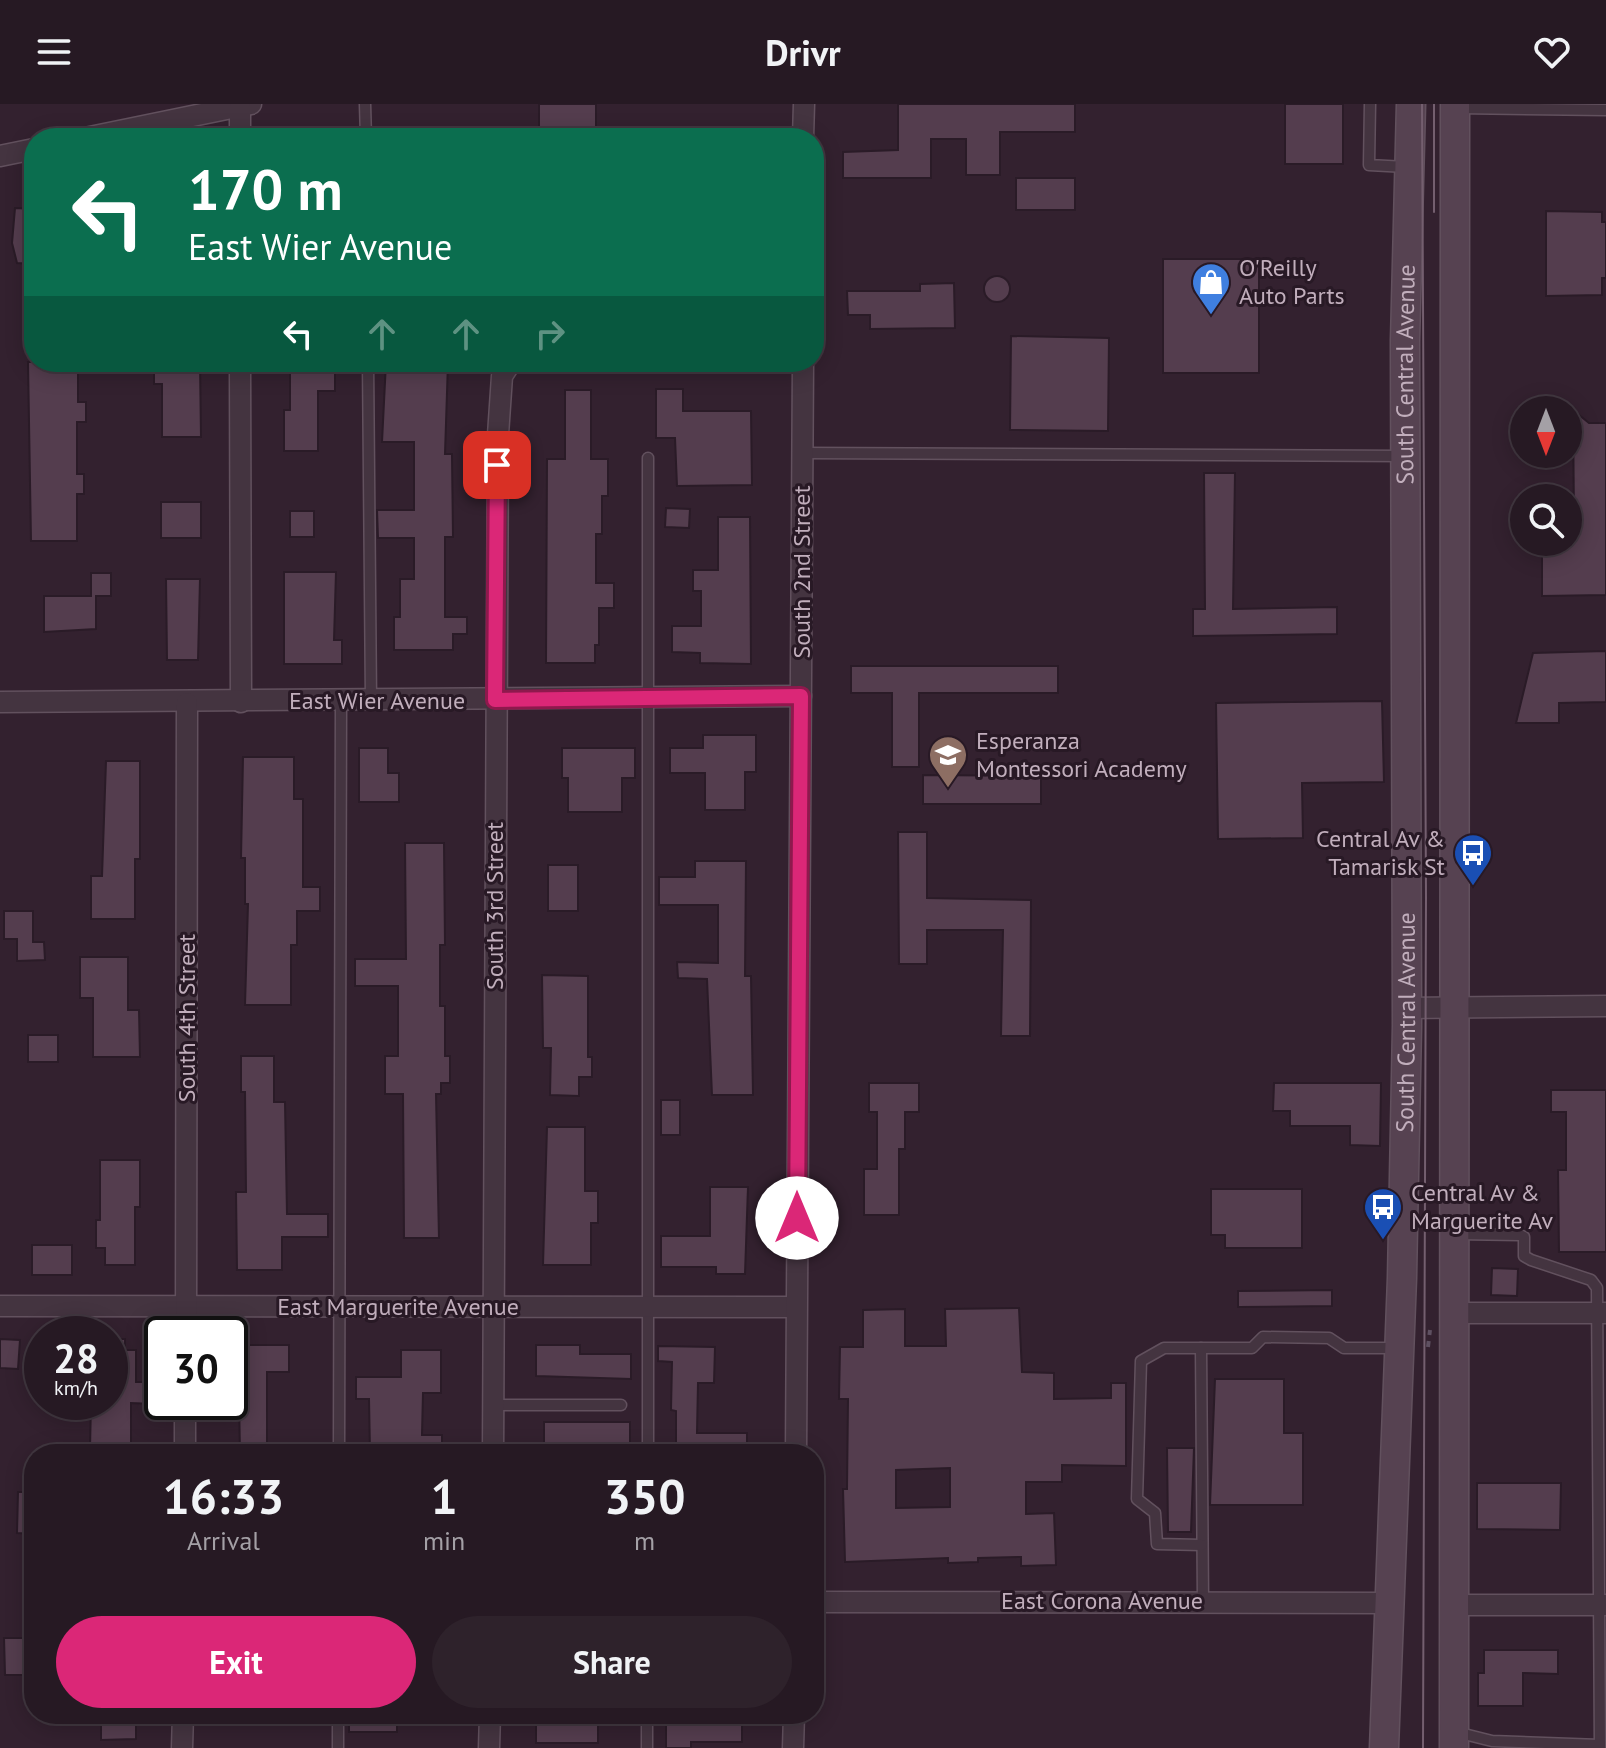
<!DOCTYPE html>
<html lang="en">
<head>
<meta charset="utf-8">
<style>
	body { margin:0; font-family:"PT Sans",sans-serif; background:#2e222b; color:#f1f3f6; height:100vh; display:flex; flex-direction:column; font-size:30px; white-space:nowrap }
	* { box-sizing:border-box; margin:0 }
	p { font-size:26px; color:#a4a0a6 }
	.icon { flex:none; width:44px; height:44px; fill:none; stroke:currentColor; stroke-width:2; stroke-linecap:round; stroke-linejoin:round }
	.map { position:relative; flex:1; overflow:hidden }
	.panel { position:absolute; left:24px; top:1340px; width:800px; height:280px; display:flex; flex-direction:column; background:#261923; border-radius:32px; box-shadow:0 4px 20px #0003,0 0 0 2px #423841 }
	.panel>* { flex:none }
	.guide { position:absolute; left:24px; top:24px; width:800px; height:244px; border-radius:32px; box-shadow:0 4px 20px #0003,0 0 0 2px #423841; background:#0b6e4f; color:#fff; overflow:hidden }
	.needle { width:52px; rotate:180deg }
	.tools { position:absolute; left:1510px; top:292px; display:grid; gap:16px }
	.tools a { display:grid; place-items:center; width:72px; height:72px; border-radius:50%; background:#261923; box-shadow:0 4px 20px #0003,0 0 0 2px #423841; font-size:40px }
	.speed { position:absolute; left:24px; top:1212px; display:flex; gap:16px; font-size:40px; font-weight:700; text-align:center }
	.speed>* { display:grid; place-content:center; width:104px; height:104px; border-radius:50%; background:#261923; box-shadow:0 4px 20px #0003,0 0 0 2px #423841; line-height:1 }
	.speed small { font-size:20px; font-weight:400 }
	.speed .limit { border:4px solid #111; border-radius:12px; background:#fff; color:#111 }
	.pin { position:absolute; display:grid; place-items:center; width:68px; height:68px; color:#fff; margin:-34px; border-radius:16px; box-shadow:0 4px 12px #0006 }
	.me { position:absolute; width:88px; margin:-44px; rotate:0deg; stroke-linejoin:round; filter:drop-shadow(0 0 6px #0008) }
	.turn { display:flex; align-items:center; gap:28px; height:168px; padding:0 32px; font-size:36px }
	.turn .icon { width:104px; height:104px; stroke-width:2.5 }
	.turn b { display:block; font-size:56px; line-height:68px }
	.lanes { display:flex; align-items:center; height:76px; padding:0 32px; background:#0003; justify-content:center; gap:40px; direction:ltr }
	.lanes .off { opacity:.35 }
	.eta { display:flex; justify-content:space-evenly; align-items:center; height:136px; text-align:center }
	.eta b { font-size:48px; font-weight:600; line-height:56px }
	.primary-button { display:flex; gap:16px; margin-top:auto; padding:16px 32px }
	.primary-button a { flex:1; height:92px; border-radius:48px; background:#db2777; color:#fff; font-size:32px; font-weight:600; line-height:92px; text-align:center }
	.primary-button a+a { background:#2e222b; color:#f1f3f6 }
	header { display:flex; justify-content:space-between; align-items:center; height:104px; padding:0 32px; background:#261923; font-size:36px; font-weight:600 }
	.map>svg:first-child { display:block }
</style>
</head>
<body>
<header><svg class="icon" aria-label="menu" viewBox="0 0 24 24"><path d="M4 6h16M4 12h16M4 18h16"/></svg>Drivr<svg class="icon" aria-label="heart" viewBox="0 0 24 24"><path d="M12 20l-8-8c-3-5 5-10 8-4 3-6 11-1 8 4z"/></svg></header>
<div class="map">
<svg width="1606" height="1644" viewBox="0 0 1606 1644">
	<rect width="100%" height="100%" fill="#33212f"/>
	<g fill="#543d4e" stroke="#2a1b27" stroke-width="2" fill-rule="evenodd">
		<rect x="539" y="0" width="57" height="28"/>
		<polygon points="898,0 1075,0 1075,28 1000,28 1000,71 966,71 966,35 931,35 931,74 843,74 843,48 898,46"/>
		<rect x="1285" y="0" width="58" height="60"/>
		<rect x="1016" y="74" width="59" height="32"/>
		<polygon points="15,104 34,105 34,160 17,159 12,139"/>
		<polygon points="1546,107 1602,108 1602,118 1606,118 1606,174 1602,174 1602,191 1546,192"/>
		<rect x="1163" y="155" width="96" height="114"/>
		<circle cx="997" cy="185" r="13"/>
		<polygon points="954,179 955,224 870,225 870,211 848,211 847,187 920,187 920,180"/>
		<polygon points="1011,232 1109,234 1108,327 1010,326"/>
		<polygon points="28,258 78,258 78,298 86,298 86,318 77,318 77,370 84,370 84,390 77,390 77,437 31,437"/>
		<polygon points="154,258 200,258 201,333 162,333 162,280 154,280"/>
		<polygon points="290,258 335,258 335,287 318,287 318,347 284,347 284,306 290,306"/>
		<polygon points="386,258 448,258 445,350 452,350 453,433 445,433 445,513 467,513 467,530 453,530 453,546 394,546 394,513 400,513 400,475 414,475 414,434 378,434 377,406 414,406 414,338 382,338"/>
		<polygon points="656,285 683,285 683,307 751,307 752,381 677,382 675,334 656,334"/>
		<polygon points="565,286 591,286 591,355 608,355 608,392 602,392 602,430 596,430 596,479 614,479 614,504 599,504 599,541 595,541 595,559 546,559 547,355 565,355"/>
		<polygon points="1573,306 1589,319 1606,319 1606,491 1542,492 1542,438 1568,438 1568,417 1574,417"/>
		<polygon points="1204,369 1235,369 1233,505 1337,503 1337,530 1193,532 1193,505 1205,505"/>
		<rect x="161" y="398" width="40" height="36"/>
		<polygon points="666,404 690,405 689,424 665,423"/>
		<rect x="290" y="407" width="24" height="26"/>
		<polygon points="718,413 750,413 751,560 700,559 700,549 672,548 672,522 701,522 701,487 693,487 693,466 718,466"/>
		<polygon points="284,468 336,468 334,536 342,536 342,560 284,560"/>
		<polygon points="91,469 111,469 111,492 96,492 96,525 44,528 44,492 91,492"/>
		<polygon points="166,475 200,475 198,556 167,556"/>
		<polygon points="1606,547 1606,598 1559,599 1559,619 1516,619 1533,549"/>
		<polygon points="851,562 1058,562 1058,589 919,589 919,663 892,663 892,589 851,589"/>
		<polygon points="1382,597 1384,678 1302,679 1303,734 1218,735 1216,599"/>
		<polygon points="703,631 756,631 756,668 745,668 745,706 705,706 705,669 670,669 670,644 703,644"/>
		<polygon points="359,644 388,644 388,669 399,669 399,698 359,698"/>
		<polygon points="562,644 635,644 635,674 622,674 622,708 568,708 568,674 562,674"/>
		<polygon points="243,653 294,653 294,695 303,695 303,783 320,783 320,807 297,807 297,841 291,841 291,901 245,901 248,800 245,800 245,754 241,754"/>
		<polygon points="106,657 140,657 140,755 135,755 135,815 91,815 91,772 102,772"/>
		<polygon points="923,671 1041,672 1041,700 923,700"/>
		<polygon points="898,728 927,728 927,794 1031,796 1030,932 1001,932 1003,826 927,826 927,860 899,860"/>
		<polygon points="405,739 444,739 445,841 440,841 440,902 445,902 445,952 450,952 450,979 441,979 441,990 436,990 439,1134 404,1134 403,990 385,990 385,952 398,952 398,882 355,882 355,855 406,855"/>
		<polygon points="695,757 746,757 745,872 751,872 753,991 712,991 707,875 678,874 677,858 718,859 718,801 659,801 659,773 695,773"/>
		<rect x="548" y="761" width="30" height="46"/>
		<polygon points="4,807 33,807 33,838 44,838 45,856 17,857 17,835 4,835"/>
		<polygon points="80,853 128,853 128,906 139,906 140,953 93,953 93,894 80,894"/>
		<polygon points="542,871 588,872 588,953 592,953 592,973 579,973 579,992 550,991 551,944 543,944"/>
		<rect x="28" y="931" width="30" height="27"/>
		<polygon points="241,952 274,952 274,998 285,998 287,1110 328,1110 328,1133 282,1133 282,1166 237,1166 236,1088 246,1088 245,988 241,988"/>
		<polygon points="869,979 919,979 919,1008 905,1008 905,1045 899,1045 899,1111 864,1111 864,1065 877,1065 877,1008 869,1008"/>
		<polygon points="1274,979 1381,979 1380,1042 1350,1041 1350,1022 1290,1022 1290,1007 1273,1007"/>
		<polygon points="1551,986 1606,986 1606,1148 1559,1148 1558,1066 1566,1066 1566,1008 1551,1008"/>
		<rect x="661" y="996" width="19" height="35"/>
		<polygon points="547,1023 585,1023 585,1087 598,1087 598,1119 591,1119 591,1161 543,1161"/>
		<polygon points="100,1056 140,1056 140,1103 135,1103 135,1161 105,1161 105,1144 96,1144 96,1116 100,1116"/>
		<polygon points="710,1083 748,1083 745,1170 716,1170 716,1163 661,1163 661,1132 710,1132"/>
		<polygon points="1211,1085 1302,1085 1302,1144 1225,1144 1225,1131 1211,1131"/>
		<rect x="32" y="1141" width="40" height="30"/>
		<polygon points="1492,1164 1518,1165 1517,1192 1491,1191"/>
		<polygon points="1332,1186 1332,1202 1238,1203 1238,1187"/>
		<path d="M1019,1204l3,64 32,1v26l57,-1v-15h15v83l-64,-1v17h-36v32l28,-1 2,52 -35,1v-9l-43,1v4l-30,1v-5l-103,4 -2,-73h4l1,-90h-9l1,-52h23v-37l42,-1v37h41l-1,-37zM950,1364v39l-54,1v-38z"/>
		<polygon points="0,1235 20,1236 18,1265 0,1264"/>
		<polygon points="110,1235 125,1235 125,1246 136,1246 136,1278 154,1278 154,1300 131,1299 131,1345 90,1345 91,1298 110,1298"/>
		<polygon points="238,1241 289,1241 289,1268 267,1268 267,1350 240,1350"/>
		<polygon points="536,1241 580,1241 580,1250 631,1250 631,1275 536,1272"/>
		<polygon points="658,1242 715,1243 714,1279 698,1279 697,1329 747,1329 747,1350 676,1350 676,1307 671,1306 672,1258 658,1257"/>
		<polygon points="401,1246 441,1246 441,1289 423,1289 422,1331 442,1331 442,1350 370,1349 369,1295 356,1295 356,1273 401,1273"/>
		<polygon points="1215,1275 1284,1275 1284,1329 1303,1329 1303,1401 1210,1401"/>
		<rect x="544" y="1318" width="86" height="32"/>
		<polygon points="1167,1344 1194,1344 1191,1428 1168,1428"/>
		<polygon points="1477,1379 1561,1379 1560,1426 1477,1425"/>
		<polygon points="18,1388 34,1388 34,1430 17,1429"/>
		<polygon points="4,1534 32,1534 33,1571 5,1571"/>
		<polygon points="1484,1546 1558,1546 1558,1570 1523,1569 1523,1602 1478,1602 1478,1569 1484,1569"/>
		<polygon points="101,1610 136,1613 136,1635 101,1636"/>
		<rect x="349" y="1610" width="48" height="18"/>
		<rect x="536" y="1610" width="62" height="29"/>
		<polygon points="666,1610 742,1610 742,1638 691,1638 691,1644 666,1644"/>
	</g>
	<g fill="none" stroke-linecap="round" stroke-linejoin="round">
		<g stroke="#62515e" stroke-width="13">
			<g id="lane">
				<polyline points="365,0 366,34"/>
				<polyline points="1370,0 1369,61 1406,63"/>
				<polyline points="1457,4 1606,6"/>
				<polyline points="368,258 371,597"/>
				<polyline points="803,349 1405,352"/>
				<polyline points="1456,1130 1520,1131 1524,1133 1524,1152 1531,1156 1591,1176 1597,1184 1600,1644"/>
				<polyline points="1201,1244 1203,1497"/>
				<polyline points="494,1301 621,1301"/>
				<polyline points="339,1350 341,598"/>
				<polyline points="648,1350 648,354"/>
				<polyline points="1202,1441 1157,1440 1155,1409 1137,1395 1141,1257 1164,1244 1252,1244 1263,1233 1329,1234 1344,1244 1397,1244"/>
				<polyline points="1456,1628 1492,1637 1600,1641"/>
				<polyline points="338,1644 338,1610"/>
				<polyline points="647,1644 647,1610"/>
			</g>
		</g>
		<g stroke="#62515e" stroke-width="23">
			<g id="street">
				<polyline points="85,34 251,0"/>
				<polyline points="240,34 240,2"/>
				<polyline points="803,34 804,0"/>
				<polyline points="0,52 34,45"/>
				<polyline points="240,258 241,598"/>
				<polyline points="0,598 801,592"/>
				<polyline points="1405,904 1606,902"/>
				<polyline points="0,1202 796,1203"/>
				<polyline points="1456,1209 1606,1209"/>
				<polyline points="186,1230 187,599"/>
				<polyline points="185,1350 185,1298"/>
				<polyline points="493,1350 498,331 502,272 511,258"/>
				<polyline points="796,1350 803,258"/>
				<polyline points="814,1498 1390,1499"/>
				<polyline points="1453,1501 1606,1501"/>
				<polyline points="182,1644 183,1610"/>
				<polyline points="489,1644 490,1610"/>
				<polyline points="793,1644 794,1610"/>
			</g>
		</g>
		<g stroke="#62515e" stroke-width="31">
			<g id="secondary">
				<path id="s1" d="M1384,1644l18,-470 5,-252 -2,-685 6,-237"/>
				<polyline points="1454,1644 1455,0"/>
			</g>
		</g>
		<polyline stroke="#5e5061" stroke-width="4" stroke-dasharray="6 6" stroke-linecap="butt" points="1428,1243 1430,1226"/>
		<use href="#lane" stroke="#443440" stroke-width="10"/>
		<use href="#street" stroke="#443440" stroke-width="20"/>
		<use href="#secondary" stroke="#564251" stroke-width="28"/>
		<g stroke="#745f6f" stroke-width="2">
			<polyline points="1422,0 1426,794 1423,1644"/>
			<polyline points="1434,0 1434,108"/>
		</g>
	</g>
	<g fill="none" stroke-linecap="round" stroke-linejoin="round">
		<g stroke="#8e194d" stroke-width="20">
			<polyline id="route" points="497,361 495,596 801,592 797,1114"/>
		</g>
		<use href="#route" stroke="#db2777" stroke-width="14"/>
	</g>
	<defs>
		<g id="shop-pin" transform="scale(2)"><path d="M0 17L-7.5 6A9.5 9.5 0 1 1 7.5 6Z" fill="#3f7fe0" stroke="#281925"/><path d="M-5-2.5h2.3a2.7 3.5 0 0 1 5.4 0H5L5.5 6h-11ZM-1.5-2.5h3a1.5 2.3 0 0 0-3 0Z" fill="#fff"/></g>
		<g id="school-pin" transform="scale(2)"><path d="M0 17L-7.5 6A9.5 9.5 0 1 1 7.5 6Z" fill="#8d6e63" stroke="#281925"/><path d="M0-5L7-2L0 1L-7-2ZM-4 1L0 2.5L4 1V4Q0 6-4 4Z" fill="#fff"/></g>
		<g id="bus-pin" transform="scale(2)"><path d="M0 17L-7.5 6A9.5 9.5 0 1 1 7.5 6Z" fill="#1a4fb4" stroke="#281925"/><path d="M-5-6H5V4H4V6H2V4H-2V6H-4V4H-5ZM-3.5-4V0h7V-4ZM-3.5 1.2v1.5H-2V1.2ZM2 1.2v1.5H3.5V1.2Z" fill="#fff"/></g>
	</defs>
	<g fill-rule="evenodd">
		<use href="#shop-pin" x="1211" y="178"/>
		<use href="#school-pin" x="948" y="651"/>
		<use href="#bus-pin" x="1473" y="749"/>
		<use href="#bus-pin" x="1383" y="1103"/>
	</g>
	<g text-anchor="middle" stroke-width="6" stroke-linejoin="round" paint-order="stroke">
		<g font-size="24" fill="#c1aebc" stroke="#281925" text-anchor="start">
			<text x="1239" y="172">O'Reilly<tspan x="1239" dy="28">Auto Parts</tspan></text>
			<text x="976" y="645">Esperanza<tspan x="976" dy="28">Montessori Academy</tspan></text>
			<text x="1445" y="743" text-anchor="end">Central Av &amp;<tspan x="1445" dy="28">Tamarisk St</tspan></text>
			<text x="1411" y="1097">Central Av &amp;<tspan x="1411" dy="28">Marguerite Av</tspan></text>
		</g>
		<g font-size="24" fill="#c1aebc" stroke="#281925">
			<text dy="8" stroke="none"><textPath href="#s1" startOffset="1374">South Central Avenue</textPath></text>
			<text transform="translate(802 468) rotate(-90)" y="8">South 2nd Street</text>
			<text x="377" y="605">East Wier Avenue</text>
			<text transform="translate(495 802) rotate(-90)" y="8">South 3rd Street</text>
			<text transform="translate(187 914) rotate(-90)" y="8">South 4th Street</text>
			<text dy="8" stroke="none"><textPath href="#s1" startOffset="726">South Central Avenue</textPath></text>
			<text x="398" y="1211">East Marguerite Avenue</text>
			<text x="1102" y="1505">East Corona Avenue</text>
		</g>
	</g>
</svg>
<div class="tools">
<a><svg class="needle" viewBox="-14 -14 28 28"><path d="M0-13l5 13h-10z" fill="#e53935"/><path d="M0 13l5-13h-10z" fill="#a4a0a6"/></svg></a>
<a><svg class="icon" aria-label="search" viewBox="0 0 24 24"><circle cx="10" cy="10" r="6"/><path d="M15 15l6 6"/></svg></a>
</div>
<div class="speed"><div>28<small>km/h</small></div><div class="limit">30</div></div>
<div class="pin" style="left:497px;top:361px;background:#d93025"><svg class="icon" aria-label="arrive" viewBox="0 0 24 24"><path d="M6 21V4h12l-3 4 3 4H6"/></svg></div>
<svg class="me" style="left:797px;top:1114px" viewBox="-20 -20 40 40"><circle r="19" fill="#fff"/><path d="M0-13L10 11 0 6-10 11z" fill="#db2777"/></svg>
<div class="guide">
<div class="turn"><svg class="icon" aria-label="left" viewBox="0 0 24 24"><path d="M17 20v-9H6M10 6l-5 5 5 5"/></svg><div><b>170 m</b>East Wier Avenue</div></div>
<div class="lanes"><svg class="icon" aria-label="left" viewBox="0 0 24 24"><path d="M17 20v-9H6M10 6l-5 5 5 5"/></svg><svg class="icon off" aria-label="ahead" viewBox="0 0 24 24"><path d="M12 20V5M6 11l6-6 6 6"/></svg><svg class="icon off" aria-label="ahead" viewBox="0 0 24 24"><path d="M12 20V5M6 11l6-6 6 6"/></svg><svg class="icon off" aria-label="right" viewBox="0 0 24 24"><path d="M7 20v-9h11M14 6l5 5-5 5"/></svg></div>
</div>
<section class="panel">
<div class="eta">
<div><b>16:33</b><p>Arrival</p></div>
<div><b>1</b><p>min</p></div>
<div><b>350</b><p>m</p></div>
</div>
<div class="primary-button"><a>Exit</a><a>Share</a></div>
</section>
</div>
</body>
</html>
